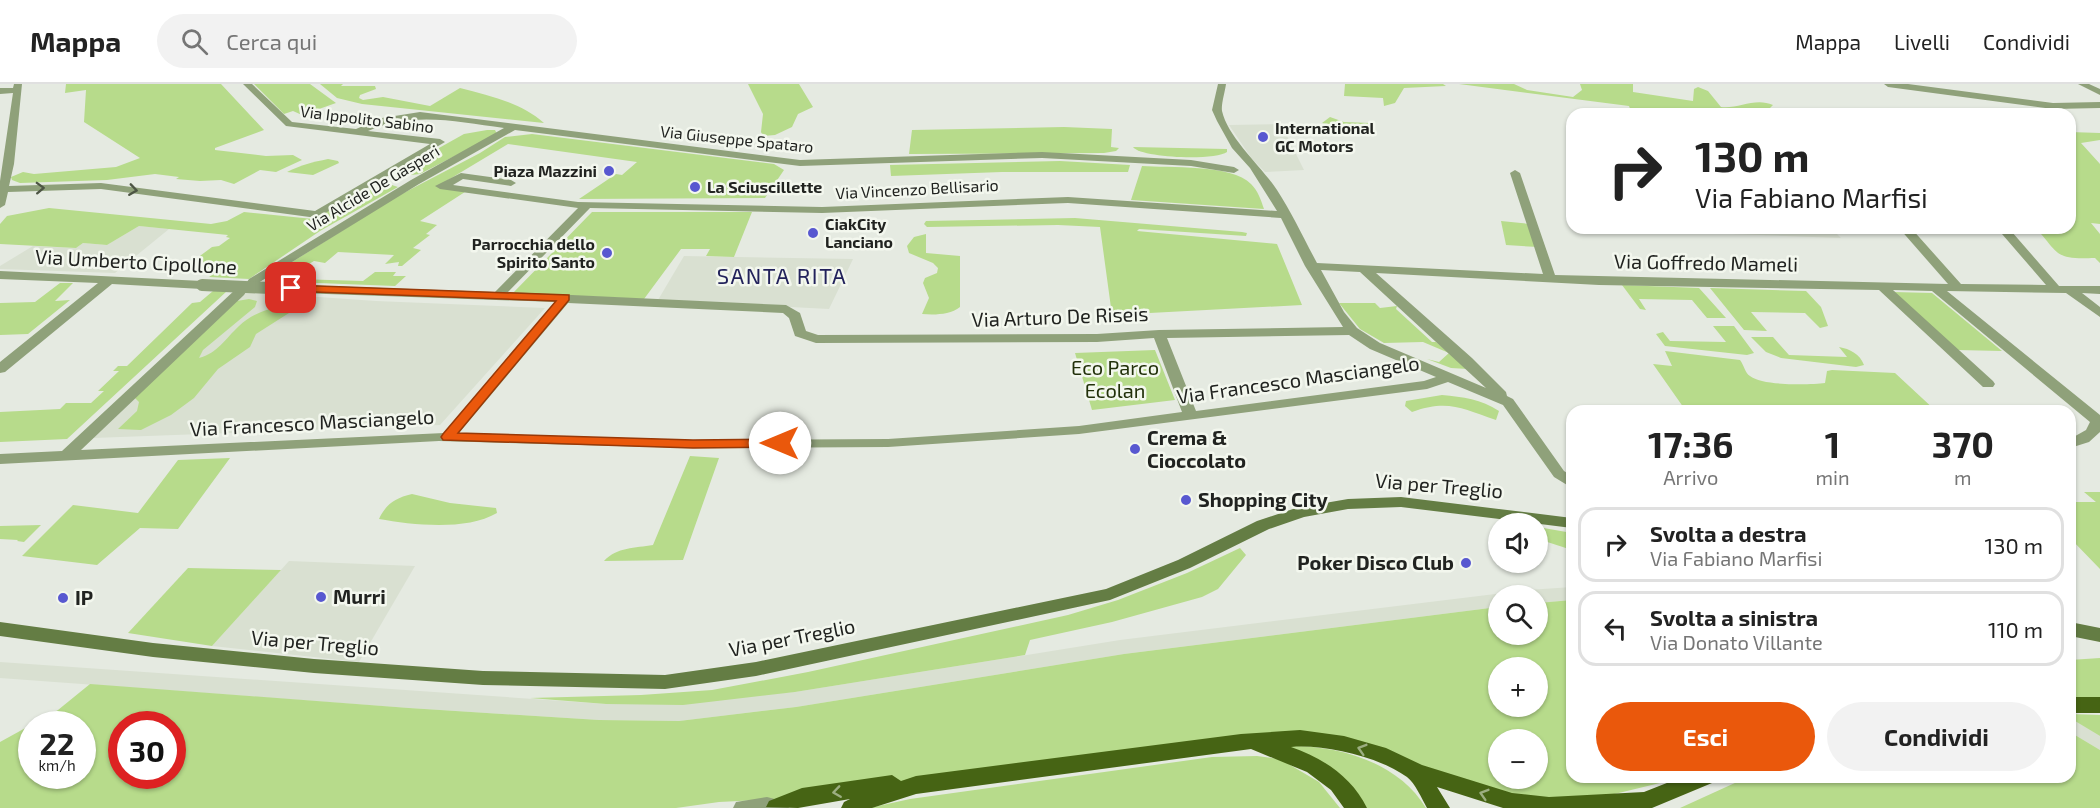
<!DOCTYPE html>
<html lang="it">
<head>
<meta charset="utf-8">
<style>
	body { margin:0; font-family:"Exo 2",sans-serif; background:#f2f2f2; color:#222; height:100vh; display:flex; flex-direction:column; font-size:22px; white-space:nowrap }
	* { box-sizing:border-box; margin:0 }
	p { font-size:20px; color:#767676 }
	.icon { flex:none; width:33px; height:33px; fill:none; stroke:currentColor; stroke-width:2; stroke-linecap:round; stroke-linejoin:round }
	.map { position:relative; flex:1; overflow:hidden }
	.details { position:absolute; left:1566px; top:321px; width:510px; height:378px; display:flex; flex-direction:column; background:#fff; border-radius:18px; box-shadow:0 2px 4px #0004 }
	.details>* { flex:none }
	.top-card { position:absolute; left:1566px; top:24px; width:510px; height:126px; border-radius:18px; box-shadow:0 2px 4px #0004; background:#fff; color:#222; overflow:hidden }
	.controls { position:absolute; left:1488px; top:429px; display:grid; gap:12px }
	.controls a { display:grid; place-items:center; width:60px; height:60px; border-radius:50%; background:#fff; box-shadow:0 2px 4px #0004; font-size:30px }
	.speed { position:absolute; left:18px; top:627px; display:flex; gap:12px; font-size:30px; font-weight:700; text-align:center }
	.speed>* { display:grid; place-content:center; width:78px; height:78px; border-radius:50%; background:#fff; box-shadow:0 2px 4px #0004; line-height:1 }
	.speed small { font-size:15px; font-weight:400 }
	.speed .limit { border:9px solid #d22; background:#fff; color:#111 }
	.pin { position:absolute; display:grid; place-items:center; width:51px; height:51px; color:#fff; margin:-26px; border-radius:12px; box-shadow:0 3px 9px #0006 }
	.me { position:absolute; width:66px; margin:-33px; rotate:270deg; stroke-linejoin:round; filter:drop-shadow(0 0 4px #0008) }
	.turn { display:flex; align-items:center; gap:21px; height:126px; padding:0 30px; font-size:27px }
	.turn .icon { width:78px; height:78px; stroke-width:2.5 }
	.turn b { display:block; font-size:42px; line-height:51px }
	.eta { display:flex; justify-content:space-evenly; align-items:center; height:102px; text-align:center }
	.eta b { font-size:36px; font-weight:700; line-height:42px }
	.primary-button { display:flex; gap:12px; margin-top:auto; padding:12px 30px }
	.primary-button a { flex:1; height:69px; border-radius:36px; background:#ea580c; color:#fff; font-size:24px; font-weight:700; line-height:69px; text-align:center }
	.primary-button a+a { background:#f2f2f2; color:#222 }
	ul { padding:0; list-style:none }
	li { display:flex; align-items:center; gap:18px; height:75px; margin:0 12px 9px; padding:0 18px; border:3px solid #e0e0e0; border-radius:18px }
	li div { flex:1 }
	li b { display:block; font-size:22px }
	li em { font-style:normal }
	header { display:flex; align-items:center; gap:36px; box-sizing:border-box; height:84px; padding:0 30px; background:#fff; border-bottom:2px solid #e0e0e0 }
	header strong { font-size:28px }
	nav { display:flex; gap:33px; margin-inline-start:auto; font-size:21px }
	.search { width:420px; height:54px; background:#f2f2f2; display:flex; align-items:center; gap:15px; box-sizing:border-box; padding:0 21px; border-radius:33px; color:#767676; font-size:22px }
	.map>svg:first-child { display:block }
</style>
</head>
<body>
<header>
<strong>Mappa</strong>
<div class="search"><svg class="icon" aria-label="search" viewBox="0 0 24 24"><circle cx="10" cy="10" r="6"/><path d="M15 15l6 6"/></svg>Cerca qui</div>
<nav><a>Mappa</a><a>Livelli</a><a>Condividi</a></nav>
</header>
<div class="map">
<svg width="2100" height="724" viewBox="0 0 2100 724">
	<rect width="100%" height="100%" fill="#e5eae1"/>
	<g fill="#d9e0d1">
		<polygon points="1281,40 1304,86 1265,88 1252,75 1229,41"/>
		<polygon points="139,142 169,145 115,189 0,185 0,182 33,162 76,164 83,159 107,161"/>
		<polygon points="1728,144 1831,144 1841,154 1732,150"/>
		<polygon points="684,172 853,175 829,225 658,216"/>
		<polygon points="246,208 376,217 545,224 440,341 93,354"/>
		<polygon points="289,477 415,482 359,578 212,562"/>
		<polygon points="1572,503 1572,516 1538,519 1538,512 1498,512 1498,523 1124,570 796,623 679,637 599,636 409,624 0,594 0,578 606,620 795,608 1120,556 1528,506"/>
		<polygon points="2070,634 2100,652 2100,666 2070,648"/>
	</g>
	<g fill="#b7db8b" fill-rule="evenodd">
		<polygon points="66,0 221,0 264,46 215,64 215,66 266,72 293,71 302,76 276,88 260,86 234,100 221,96 200,97 176,95 179,93 155,90 107,96 20,99 12,96 11,93 23,88 34,90 116,83 140,74 84,38 86,6 65,9"/>
		<polygon points="254,0 310,0 336,19 302,31 293,27 284,30"/>
		<path d="M320,0h23l-2,2h34l1,3 -16,6 -1,3 4,2 20,-3 47,9 30,-18c30,8 60,14 84,35l-182,-19 -25,-6z"/>
		<polygon points="748,0 799,0 813,23 798,30 792,43 775,51 763,52 761,48 763,30"/>
		<polygon points="1345,0 1443,0 1446,2 1404,4 1395,19 1384,22 1383,14 1344,12"/>
		<path d="M1459,0h55l13,6 46,7 9,-7 -2,-6h53v8l60,9 1,-12 4,-2 10,4 13,16c18,2 34,-10 52,-2l-5,5 5,4h-141l-3,-8z"/>
		<polygon points="1330,33 1344,38 1370,39 1368,44 1342,45 1322,39"/>
		<polygon points="1064,43 1112,45 1111,63 1119,64 1116,67 1104,69 909,70 912,46"/>
		<polygon points="487,46 495,46 497,50 420,90 401,92 405,83 464,50"/>
		<path d="M2070,48l30,1v7l-19,3 19,21v60l-9,-1 9,11v29l-5,-5c-39,1 -34,-1 -59,-30h34z"/>
		<polygon points="532,50 758,78 774,80 784,86 765,114 579,115 616,90 622,91 637,78 508,60 438,102 468,106 420,137 437,141 426,150 430,151 413,164 421,166 402,182 398,182 399,178 385,180 394,171 338,168 325,179 314,177 280,197 265,195 394,114 480,69 505,53"/>
		<path d="M1133,63l94,2v3c-12,9 -86,6 -94,-5z"/>
		<path d="M328,75l10,2 1,2 -26,12 -26,-3c14,-7 26,-10 41,-13z"/>
		<polygon points="1060,77 1130,81 1128,88 1002,88 891,92 890,81"/>
		<path d="M1142,82c26,2 90,-2 109,18 7,7 10,16 13,25l-133,-9z"/>
		<polygon points="389,100 398,103 320,147 249,195 209,193 216,188 209,188 209,184 185,183 212,163 219,162 230,154 226,153 228,151 139,142 107,161 83,159 76,164 0,160 0,140 7,132 49,124 211,140 227,137 244,128 313,135 360,109"/>
		<polygon points="592,128 752,128 734,173 706,172 710,165 681,165 644,215 513,209"/>
		<polygon points="1075,134 1242,148 1247,149 1246,152 1139,145 1137,147 1277,160 1302,221 1112,231 1100,143 1058,141 927,143 924,140 926,137"/>
		<polygon points="1501,137 1530,140 1538,163 1506,161"/>
		<path d="M926,150v19l34,3v51c-10,8 -26,8 -38,7l7,-16 -6,-15 2,-5 12,-5 1,-5 -5,-5 -24,-10 -2,-7 7,-9z"/>
		<polygon points="375,188 396,188 393,192 406,192 395,202 292,198 296,195 363,197"/>
		<polygon points="60,199 73,199 55,217 70,216 28,250 0,251 0,219 35,218"/>
		<polygon points="1622,201 1699,204 1726,234 1707,234 1692,216 1639,215 1646,226 1640,225"/>
		<polygon points="1710,204 1806,207 1821,223 1828,242 1820,244 1805,229 1751,228 1767,247 1744,246"/>
		<polygon points="213,207 227,207 67,355 0,358 0,328 60,325 66,319 91,319 104,307 98,307 119,287 113,287 118,282 127,282 192,219 200,218"/>
		<polygon points="1893,208 1932,209 2002,267 1957,266"/>
		<path d="M249,215l8,2 -2,6 -52,43 -4,8c19,-5 26,-19 40,-32 12,-12 35,-21 52,-19l-2,6 -33,21 -6,13 -32,22 -24,29 -23,17 -30,15 -23,-1 19,-18 2,-9 -5,-5 103,-96z"/>
		<polygon points="1339,219 1375,219 1380,224 1397,222 1396,225 1432,258 1436,258 1468,285 1451,284 1427,275 1439,278 1449,269 1423,258 1384,259 1360,245"/>
		<polygon points="1713,242 1734,242 1754,269 1747,271 1665,262 1656,250 1663,248 1670,257 1726,258"/>
		<path d="M1751,253h22l16,18 58,2 -8,-10c11,2 21,7 25,18l-8,2 -75,-9 -15,-6z"/>
		<polygon points="1155,266 1175,316 1092,326 1075,269"/>
		<path d="M1665,267l75,9c4,5 5,13 10,16 12,10 60,9 75,7l2,-12 5,-1 63,3 41,38h-250l-33,-47 19,2z"/>
		<path d="M1442,311c21,2 39,4 57,16l-3,9c-34,-11 -47,-21 -84,-8l-7,-6 1,-5z"/>
		<path d="M690,372l29,2 -36,102 -79,1c13,-14 31,-13 49,-16z"/>
		<polygon points="230,374 178,445 140,444 97,481 22,472 73,421 138,429 178,376"/>
		<polygon points="2084,408 2100,408 2100,485 2070,454 2070,416 2072,418 2096,418"/>
		<path d="M412,410l38,9 46,5 1,5c-31,18 -84,12 -118,6 7,-15 16,-21 33,-25z"/>
		<polygon points="41,441 24,458 17,457 18,456 0,455 0,442"/>
		<polygon points="1538,443 1572,449 1572,466 1538,455"/>
		<polygon points="1240,464 1246,471 1218,505 1202,513 1112,538 1030,556 1025,571 795,608 683,621 606,620 530,614 641,611 712,606 808,588 1068,531 1118,516 1187,489"/>
		<polygon points="188,484 281,486 212,562 128,549"/>
		<path d="M1572,516v177h102l-14,6 -62,15h-90l-192,-62 -540,63 -57,3 -43,6h-676v-66l58,-32 32,-26 319,24 190,12 80,1 117,-14 328,-53 374,-47v27h40v-31zM1498,584h40v38h-40zM32,640h50v52h-50zM122,640h50v52h-50zM1498,656h40v38h-40z"/>
		<polygon points="2100,574 2100,613 2070,613 2070,576"/>
		<polygon points="2070,630 2100,631 2100,652 2070,634"/>
		<polygon points="2070,648 2100,666 2100,724 1680,724 1748,693 2070,693"/>
		<path d="M1287,662c52,-1 111,16 139,62h-64z"/>
		<polygon points="1257,672 1280,675 1319,698 1340,724 869,724 910,715 1212,673"/>
	</g>
	<g fill="none" stroke-linecap="round" stroke-linejoin="round">
		<g fill="#8fa17a" fill-rule="evenodd">
			<path d="M14,0h8l-8,80 -5,22 92,-3 214,28 115,-67 -144,-18 -43,-42h9l40,38 64,7 26,-11 38,-6 380,48 242,-8 149,8 43,7 5,3 -5,3 -43,-7 -149,-8 -242,8 -285,-36 -96,54 -166,102 -6,-4 2,-3 162,-99 93,-52c-47,-6 -90,-17 -136,3l72,8 5,3 -128,76 -216,-29 -93,3 -3,13 -5,3v-27l13,-88 -13,1v-6h13z"/>
			<path d="M1218,0h8c-1,8 -5,20 -4,27 6,27 40,56 55,79 15,23 27,49 40,73l226,11 -33,-101 5,-3 5,3 35,102 393,9 -49,-56h12l50,56 85,1 -44,-51 2,-2h8l47,54h41v8l-18,-1 18,14v10l-34,-24 -119,-2 153,124v17l-11,10 -19,6v-9l16,-9 4,-8 -158,-131 -39,-1 100,91 2,3 -2,3h-10l-104,-97 -280,-5 -223,-12 96,85 34,34 1,4 6,3 51,72 8,5v12l-18,-11 -51,-72 -55,-23 -21,7 -348,45 -191,13 -198,1 -251,-7 -439,23v-10l62,-3 174,-162h8l2,3 -2,3 -163,155 363,-17 111,-131 -285,-10 -6,-4 6,-4 225,8 83,-84 -138,-19 -5,-3 26,-13 50,7 5,3 -5,3 -48,-7 -10,6 125,17 244,5 246,-10 209,14 -27,-43 -18,-20 -15,-27 -5,-11zM1068,119l213,15 24,48 38,61 -184,3 -62,4 -279,1 -12,-4 -6,-18 -14,-8 -278,-13 82,-84 232,5zM1321,186l39,2 126,116 -106,-45 -23,-15 -13,-16zM568,219l215,10 6,5 6,18 21,7 281,-1 57,-4 28,74 -103,14 -191,13 -198,1 -231,-7zM1349,251l21,14 66,28 -12,4 -228,30 -29,-73z"/>
			<polygon points="1884,0 1908,0 2053,19 2100,18 2100,24 2053,25 1888,3"/>
			<polygon points="2078,0 2089,0 2100,5 2100,11"/>
			<polygon points="0,187 202,197 208,201 202,205 112,200 5,288 0,289 0,278 98,199 0,195"/>
			<polygon points="767,713 786,718 789,724 733,724 736,718"/>
		</g>
		<g fill="#647d44" fill-rule="evenodd">
			<polygon points="1401,413 1572,434 1572,444 1401,423 1348,425 1304,433 1269,445 1190,484 1110,516 756,592 665,605 483,601 314,589 153,573 0,552 0,538 153,559 314,575 483,587 665,591 756,578 1106,505 1178,476 1257,437 1296,424 1348,415"/>
			<polygon points="2070,538 2100,544 2100,558 2070,552"/>
		</g>
		<g fill="#466414" fill-rule="evenodd">
			<rect x="2070" y="613" width="30" height="16"/>
			<path d="M1300,646l44,6 42,12 36,17 90,28 37,4 95,-5 38,-15h33l-3,6 -60,25h-149l-66,-21 13,21h-23c-5,-9 -12,-25 -20,-31 -28,-20 -82,-33 -116,-30 32,11 61,30 76,61h-23l-13,-18 -24,-18 -56,-23 -335,45 -44,14h-31l3,-6 6,-3 -52,9 -32,-1 3,-6 33,-13 90,-13 9,6 15,-5 325,-42z"/>
		</g>
		<polyline stroke="#8fa17a" stroke-width="12" points="202,201 270,204"/>
	</g>
	<defs><path id="oneway-chevron" d="M-2-3.5L2.5 0L-2 3.5" fill="none" stroke-width="1.6" stroke-linecap="round" stroke-linejoin="round" transform="scale(1.5)"/></defs>
	<g stroke="#4d5544">
		<use href="#oneway-chevron" transform="translate(40 104) rotate(-2)"/>
		<use href="#oneway-chevron" transform="translate(133 106) rotate(8)"/>
	</g>
	<g stroke="#9cae81">
		<use href="#oneway-chevron" transform="translate(1362 665) rotate(-163)"/>
		<use href="#oneway-chevron" transform="translate(837 708) rotate(172)"/>
		<use href="#oneway-chevron" transform="translate(1484 710) rotate(-163)"/>
	</g>
	<polygon fill="#ea580c" stroke="#983908" stroke-width="1.5" points="291,201 569,211 569,216 458,349 693,356 780,355 787,359 780,363 693,364 443,356 441,353 443,350 556,217 287,207 287,202"/>
	<g fill="#5858d0" stroke="#f3f7ee" stroke-width="2">
		<circle cx="1263" cy="53" r="6"/>
		<circle cx="609" cy="87" r="6"/>
		<circle cx="695" cy="103" r="6"/>
		<circle cx="813" cy="149" r="6"/>
		<circle cx="607" cy="169" r="6"/>
		<circle cx="1135" cy="365" r="6"/>
		<circle cx="1186" cy="416" r="6"/>
		<circle cx="1466" cy="479" r="6"/>
		<circle cx="321" cy="513" r="6"/>
		<circle cx="63" cy="514" r="6"/>
	</g>
	<g text-anchor="middle" stroke-width="5" stroke-linejoin="round" paint-order="stroke">
		<g font-size="16" fill="#212320" stroke="#f3f7ee">
			<text transform="translate(367 35) rotate(7)" y="6">Via Ippolito Sabino</text>
			<text transform="translate(737 55) rotate(6)" y="6">Via Giuseppe Spataro</text>
			<text transform="translate(373 104) rotate(-31)" y="6">Via Alcide De Gasperi</text>
			<text transform="translate(917 105) rotate(-3)" y="6">Via Vincenzo Bellisario</text>
		</g>
		<g font-size="16" font-weight="bold" fill="#212320" stroke="#f3f7ee" text-anchor="start">
			<text x="1275" y="50">International<tspan x="1275" dy="18">GC Motors</tspan></text>
			<text x="597" y="93" text-anchor="end">Piaza Mazzini</text>
			<text x="707" y="109">La Sciuscillette</text>
			<text x="825" y="146">CiakCity<tspan x="825" dy="18">Lanciano</tspan></text>
			<text x="595" y="166" text-anchor="end">Parrocchia dello<tspan x="595" dy="18">Spirito Santo</tspan></text>
		</g>
		<g font-size="20" fill="#212320" stroke="#f3f7ee">
			<text transform="translate(136 178) rotate(3)" y="7">Via Umberto Cipollone</text>
			<text transform="translate(1706 179) rotate(1)" y="7">Via Goffredo Mameli</text>
			<text transform="translate(1060 233) rotate(-2)" y="7">Via Arturo De Riseis</text>
			<text transform="translate(1298 296) rotate(-8)" y="7">Via Francesco Masciangelo</text>
			<text transform="translate(312 339) rotate(-3)" y="7">Via Francesco Masciangelo</text>
			<text transform="translate(1439 402) rotate(5)" y="7">Via per Treglio</text>
			<text transform="translate(792 554) rotate(-11)" y="7">Via per Treglio</text>
			<text transform="translate(315 559) rotate(5)" y="7">Via per Treglio</text>
		</g>
		<g font-size="20" fill="#22310a" stroke="#f3f7ee">
			<text x="1115" y="291">Eco Parco<tspan x="1115" dy="23">Ecolan</tspan></text>
		</g>
		<g font-size="20" font-weight="bold" fill="#212320" stroke="#f3f7ee" text-anchor="start">
			<text x="1147" y="361">Crema &amp;<tspan x="1147" dy="23">Cioccolato</tspan></text>
			<text x="1198" y="423">Shopping City</text>
			<text x="1454" y="486" text-anchor="end">Poker Disco Club</text>
			<text x="333" y="520">Murri</text>
			<text x="75" y="521">IP</text>
		</g>
		<g font-size="22" letter-spacing="1.5" fill="#22225b" stroke="#f3f7ee">
			<text x="782" y="200">SANTA RITA</text>
		</g>
	</g>
</svg>
<div class="controls">
<a><svg class="icon" aria-label="sound" viewBox="0 0 24 24"><path d="M4 9h4l5-4v14l-5-4H4zM17 9q2 3 0 6"/></svg></a>
<a><svg class="icon" aria-label="search" viewBox="0 0 24 24"><circle cx="10" cy="10" r="6"/><path d="M15 15l6 6"/></svg></a>
<a>+</a>
<a>−</a>
</div>
<div class="speed"><div>22<small>km/h</small></div><div class="limit">30</div></div>
<div class="pin" style="left:291px;top:204px;background:#d93025"><svg class="icon" aria-label="arrive" viewBox="0 0 24 24"><path d="M6 21V4h12l-3 4 3 4H6"/></svg></div>
<svg class="me" style="left:780px;top:359px" viewBox="-20 -20 40 40"><circle r="19" fill="#fff"/><path d="M0-13L10 11 0 6-10 11z" fill="#ea580c"/></svg>
<div class="top-card">
<div class="turn"><svg class="icon" aria-label="right" viewBox="0 0 24 24"><path d="M7 20v-9h11M14 6l5 5-5 5"/></svg><div><b>130 m</b>Via Fabiano Marfisi</div></div>
</div>
<section class="details">
<div class="eta">
<div><b>17:36</b><p>Arrivo</p></div>
<div><b>1</b><p>min</p></div>
<div><b>370</b><p>m</p></div>
</div>
<ul>
<li><svg class="icon" aria-label="right" viewBox="0 0 24 24"><path d="M7 20v-9h11M14 6l5 5-5 5"/></svg><div><b>Svolta a destra</b><p>Via Fabiano Marfisi</p></div><em>130 m</em></li>
<li><svg class="icon" aria-label="left" viewBox="0 0 24 24"><path d="M17 20v-9H6M10 6l-5 5 5 5"/></svg><div><b>Svolta a sinistra</b><p>Via Donato Villante</p></div><em>110 m</em></li>
</ul>
<div class="primary-button"><a>Esci</a><a>Condividi</a></div>
</section>
</div>
</body>
</html>
